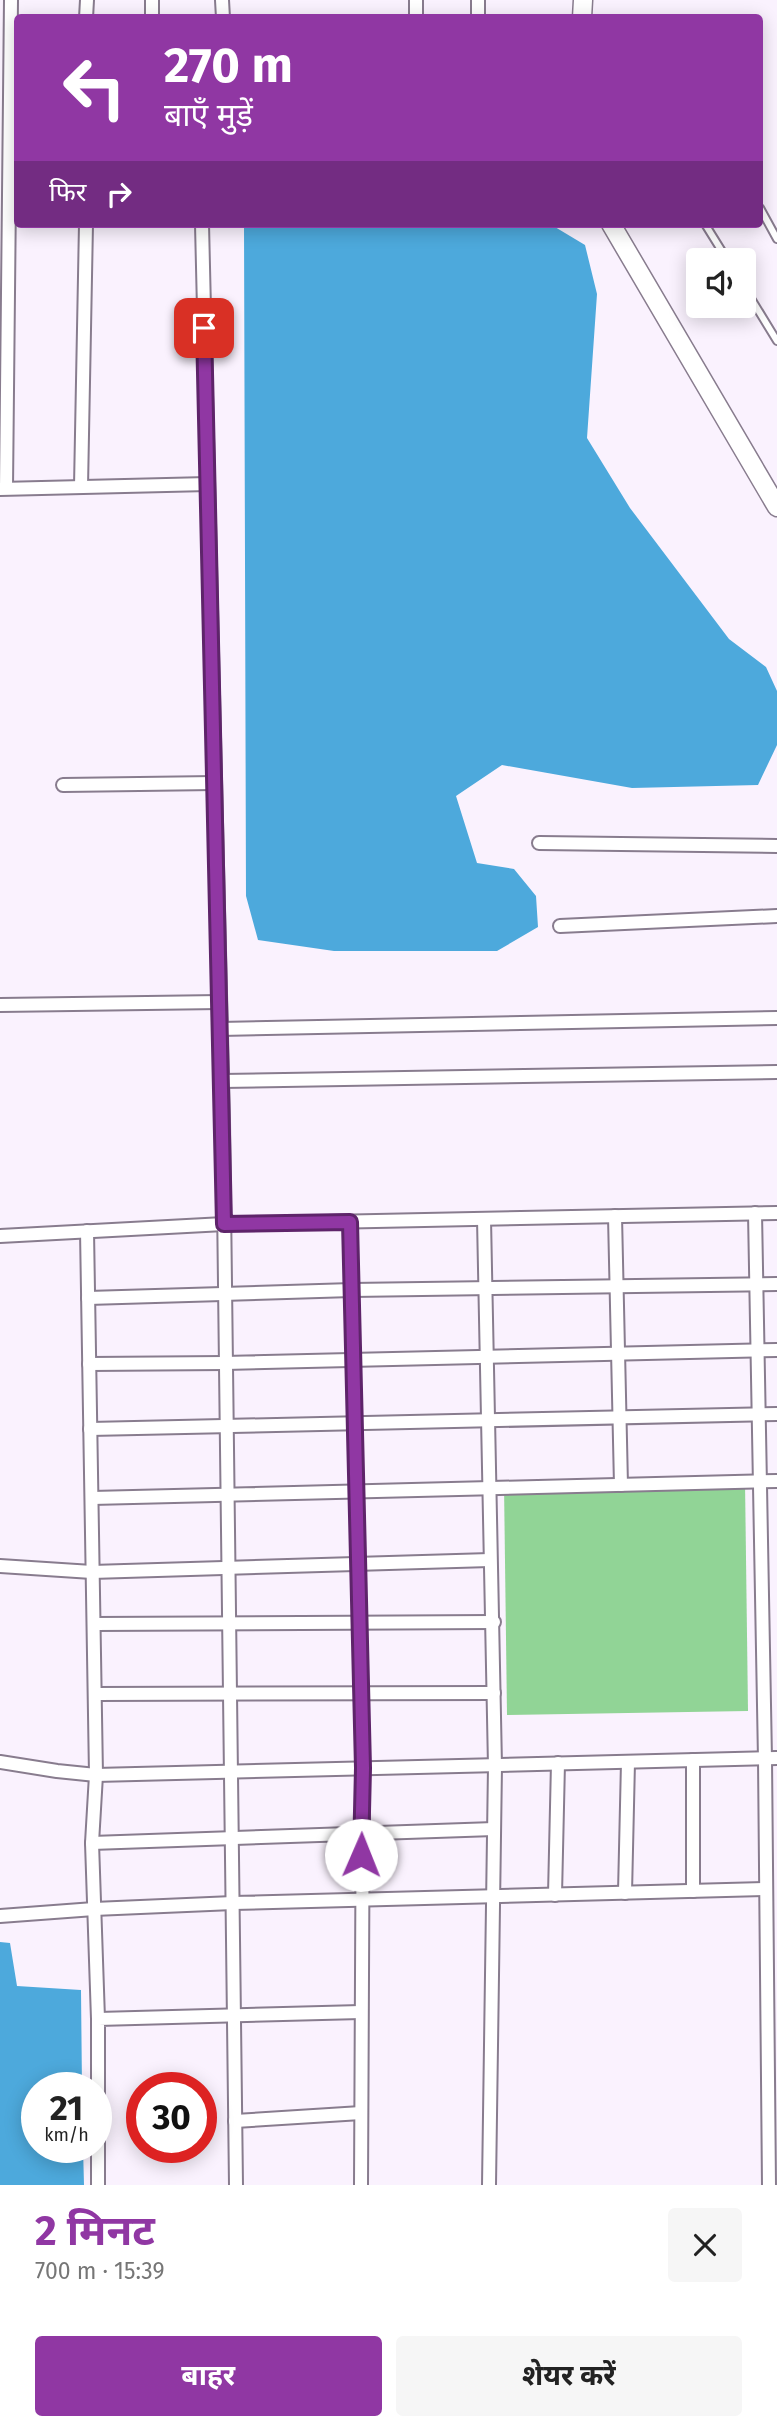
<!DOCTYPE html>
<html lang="hi">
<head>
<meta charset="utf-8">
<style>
	body { margin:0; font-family:"Fira Sans","Noto Sans Devanagari",sans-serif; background:#f6f6f6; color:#222; height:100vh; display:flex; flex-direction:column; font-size:26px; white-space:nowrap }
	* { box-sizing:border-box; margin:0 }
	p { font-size:23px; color:#767676 }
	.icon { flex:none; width:38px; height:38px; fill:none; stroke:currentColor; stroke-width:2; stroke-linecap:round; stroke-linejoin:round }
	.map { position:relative; height:2185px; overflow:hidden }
	.details { display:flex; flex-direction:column; background:#fff; flex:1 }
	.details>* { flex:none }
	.hud { position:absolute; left:14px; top:14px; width:749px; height:214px; border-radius:7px; box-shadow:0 4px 18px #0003; background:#9037a3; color:#fff; overflow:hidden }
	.buttons { position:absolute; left:686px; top:248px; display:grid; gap:14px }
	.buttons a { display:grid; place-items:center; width:70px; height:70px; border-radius:7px; background:#fff; box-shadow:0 4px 18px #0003; font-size:35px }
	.speed { position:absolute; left:21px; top:2072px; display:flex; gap:14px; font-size:35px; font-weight:700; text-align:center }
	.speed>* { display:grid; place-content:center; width:91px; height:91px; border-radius:50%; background:#fff; box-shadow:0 4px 18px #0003; line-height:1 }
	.speed small { font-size:18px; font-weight:400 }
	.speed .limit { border:10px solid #d22; background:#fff; color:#111 }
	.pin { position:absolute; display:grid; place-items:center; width:60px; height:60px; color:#fff; margin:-30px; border-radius:14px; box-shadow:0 4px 10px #0006 }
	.me { position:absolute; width:77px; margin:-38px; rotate:1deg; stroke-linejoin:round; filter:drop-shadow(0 0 5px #0008) }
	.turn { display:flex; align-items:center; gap:24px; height:147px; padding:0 35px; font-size:32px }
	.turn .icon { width:91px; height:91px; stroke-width:2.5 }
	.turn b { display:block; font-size:49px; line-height:60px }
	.then { display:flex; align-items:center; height:66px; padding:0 35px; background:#0003; gap:14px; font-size:26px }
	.round { display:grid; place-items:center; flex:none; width:74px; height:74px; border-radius:7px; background:#f6f6f6 }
	.summary { display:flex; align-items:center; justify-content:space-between; height:119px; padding:0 35px }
	h1 { font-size:42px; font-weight:700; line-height:52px; color:#9037a3 }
	.cta { display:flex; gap:14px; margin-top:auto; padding:14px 35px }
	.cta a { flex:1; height:80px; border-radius:7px; background:#9037a3; color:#fff; font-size:28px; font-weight:700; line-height:80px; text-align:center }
	.cta a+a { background:#f6f6f6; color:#222 }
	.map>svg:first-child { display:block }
</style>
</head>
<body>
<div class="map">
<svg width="777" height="2185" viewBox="0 0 777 2185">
	<rect width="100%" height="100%" fill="#faf2fe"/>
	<polygon fill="#91d496" points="745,1481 748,1711 507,1715 504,1484"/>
	<g fill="#4da9dc">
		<polygon points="244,224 550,224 585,245 597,294 587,438 630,508 729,639 766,667 777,691 777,745 758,785 632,788 502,765 456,796 477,863 514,869 536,896 538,927 497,951 334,951 258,940 246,896"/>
		<polygon points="0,1942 10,1943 17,1986 81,1990 82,2088 37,2088 37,2147 83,2147 84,2185 0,2185"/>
	</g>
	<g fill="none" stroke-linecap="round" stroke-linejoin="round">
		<g stroke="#887c8e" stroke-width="10">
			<g id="lane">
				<polyline points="760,208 777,239"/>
				<polyline points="705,224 728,261"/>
				<polyline points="744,287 777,341"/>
			</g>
		</g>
		<g stroke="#887c8e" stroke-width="16">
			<g id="street">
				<polyline points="152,0 152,18"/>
				<polyline points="222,0 223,18"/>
				<polyline points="416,0 416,18"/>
				<polyline points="478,0 478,18"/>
				<polyline points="86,18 87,0"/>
				<polyline points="202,224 223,1121 236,2185"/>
				<polyline points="81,487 86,224"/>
				<polyline points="6,488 11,0"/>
				<polyline points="0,489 208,484"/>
				<polyline points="63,785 215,783"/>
				<polyline points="539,843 777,846"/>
				<polyline points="560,926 777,916"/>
				<polyline points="0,1005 220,1002"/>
				<polyline points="220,1029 777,1018"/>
				<polyline points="222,1081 777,1072"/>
				<polyline points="755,1213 765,1759 769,2185"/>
				<polyline points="615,1216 621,1485"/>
				<polyline points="484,1219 495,1766 489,2185"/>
				<polyline points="350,1222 363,1768 361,2185"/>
				<polyline points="87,1231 96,1775 92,1843 98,2019"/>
				<polyline points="0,1236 224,1224 777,1213"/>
				<polyline points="88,1298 352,1290 777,1284"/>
				<polyline points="89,1364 225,1363 777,1350"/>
				<polyline points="90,1429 777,1414"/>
				<polyline points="92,1498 777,1481"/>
				<polyline points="0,1566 92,1572 490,1560"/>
				<polyline points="94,1624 494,1622"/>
				<polyline points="95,1694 494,1693"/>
				<polyline points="0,1762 57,1771 96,1775 777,1758"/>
				<polyline points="92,1843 494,1829"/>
				<polyline points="693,1891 693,1760"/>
				<polyline points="625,1893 628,1762"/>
				<polyline points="555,1895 558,1763"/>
				<polyline points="0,1916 94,1909 233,1903 766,1889"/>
				<polyline points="235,2121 361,2113"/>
				<polyline points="98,2185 98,2019 361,2012"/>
			</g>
		</g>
		<g stroke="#887c8e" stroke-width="21">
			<g id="secondary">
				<polyline points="582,18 583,0"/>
				<polyline points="611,224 777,507"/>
			</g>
		</g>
		<use href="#lane" stroke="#fff" stroke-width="6"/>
		<use href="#street" stroke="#fff" stroke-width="12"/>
		<use href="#secondary" stroke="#fff" stroke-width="18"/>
	</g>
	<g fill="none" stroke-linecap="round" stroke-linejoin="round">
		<g stroke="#5e246a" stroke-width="18">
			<polyline id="route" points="204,328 224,1224 350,1222 363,1768 361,1855"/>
		</g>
		<use href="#route" stroke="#9037a3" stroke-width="12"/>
	</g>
</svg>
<div class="buttons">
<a><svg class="icon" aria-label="sound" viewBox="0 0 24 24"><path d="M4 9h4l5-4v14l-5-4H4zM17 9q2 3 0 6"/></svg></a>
</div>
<div class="speed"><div>21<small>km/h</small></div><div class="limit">30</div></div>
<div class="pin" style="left:204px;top:328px;background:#d93025"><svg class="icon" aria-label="arrive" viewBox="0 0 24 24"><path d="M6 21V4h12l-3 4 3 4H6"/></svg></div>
<svg class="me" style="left:361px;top:1855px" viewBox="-20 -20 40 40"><circle r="19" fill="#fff"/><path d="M0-13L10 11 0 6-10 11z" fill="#9037a3"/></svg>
<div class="hud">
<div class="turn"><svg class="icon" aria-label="left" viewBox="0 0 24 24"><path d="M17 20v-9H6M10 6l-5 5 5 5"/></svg><div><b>270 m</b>बाएँ मुड़ें</div></div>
<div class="then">फिर<svg class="icon" aria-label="right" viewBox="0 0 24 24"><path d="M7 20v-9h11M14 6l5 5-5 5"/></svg></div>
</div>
</div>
<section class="details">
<div class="summary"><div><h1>2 मिनट</h1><p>700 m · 15:39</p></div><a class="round"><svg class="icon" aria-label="close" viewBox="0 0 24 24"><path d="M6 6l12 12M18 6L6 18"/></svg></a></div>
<div class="cta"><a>बाहर</a><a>शेयर करें</a></div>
</section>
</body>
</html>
